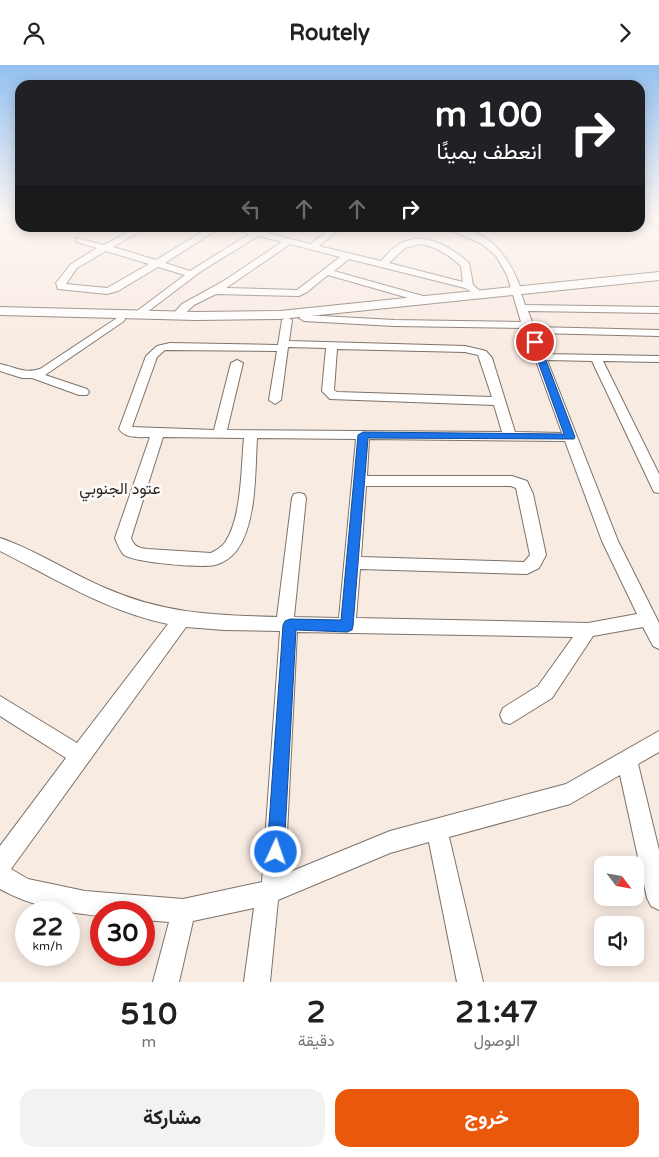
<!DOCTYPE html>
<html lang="ar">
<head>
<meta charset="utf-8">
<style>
	body { margin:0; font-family:"Varela Round",Vazirmatn,sans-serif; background:#f2f2f2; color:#202124; direction:rtl; height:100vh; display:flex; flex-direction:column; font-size:19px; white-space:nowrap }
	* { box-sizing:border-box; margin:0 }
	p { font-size:16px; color:#757577 }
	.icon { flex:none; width:28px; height:28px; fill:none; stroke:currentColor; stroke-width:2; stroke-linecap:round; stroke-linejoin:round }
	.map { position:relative; height:917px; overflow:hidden; direction:ltr }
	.drawer { display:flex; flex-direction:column; background:#fff; flex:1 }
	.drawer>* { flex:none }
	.guide { position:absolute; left:15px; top:15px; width:630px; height:152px; border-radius:15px; box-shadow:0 2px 12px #0003; direction:rtl; background:#202124; color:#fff; overflow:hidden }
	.needle { width:32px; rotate:121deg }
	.buttons { position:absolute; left:594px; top:791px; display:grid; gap:10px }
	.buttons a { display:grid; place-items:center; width:50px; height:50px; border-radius:10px; background:#fff; box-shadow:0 2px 12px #0003; font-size:25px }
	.speed { position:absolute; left:15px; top:836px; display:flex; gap:10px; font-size:25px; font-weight:700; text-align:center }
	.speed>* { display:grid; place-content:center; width:65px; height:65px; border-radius:50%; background:#fff; box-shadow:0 2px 12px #0003; line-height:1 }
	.speed small { font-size:12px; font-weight:400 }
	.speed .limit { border:8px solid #d22; background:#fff; color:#111 }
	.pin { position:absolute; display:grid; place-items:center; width:42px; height:42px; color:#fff; margin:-21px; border:2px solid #fff; border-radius:50%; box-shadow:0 1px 5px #0007 }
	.me { position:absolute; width:55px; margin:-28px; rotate:3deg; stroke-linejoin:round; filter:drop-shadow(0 0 4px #0008) }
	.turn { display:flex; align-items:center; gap:18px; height:105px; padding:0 20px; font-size:22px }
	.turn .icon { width:65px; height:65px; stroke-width:2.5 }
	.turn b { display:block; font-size:35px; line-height:42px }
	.lanes { display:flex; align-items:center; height:48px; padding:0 20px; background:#0003; justify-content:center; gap:25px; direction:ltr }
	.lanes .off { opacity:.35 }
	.eta { display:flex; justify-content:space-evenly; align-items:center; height:85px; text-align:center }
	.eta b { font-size:30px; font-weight:700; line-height:35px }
	.cta { display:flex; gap:10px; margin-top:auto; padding:10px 20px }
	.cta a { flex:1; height:58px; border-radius:15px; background:#ea580c; color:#fff; font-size:20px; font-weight:700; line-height:58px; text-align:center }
	.cta a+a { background:#f2f2f2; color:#202124 }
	header { display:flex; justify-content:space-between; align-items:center; height:65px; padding:0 20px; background:#fff; font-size:22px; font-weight:700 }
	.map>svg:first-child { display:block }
</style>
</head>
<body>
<header><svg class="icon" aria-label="forward" viewBox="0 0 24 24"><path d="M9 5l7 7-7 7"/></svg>Routely<svg class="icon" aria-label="person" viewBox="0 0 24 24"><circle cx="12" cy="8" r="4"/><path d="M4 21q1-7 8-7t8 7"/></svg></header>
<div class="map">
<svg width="659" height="917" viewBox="0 0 659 917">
	<rect width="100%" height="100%" fill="#f8ebe2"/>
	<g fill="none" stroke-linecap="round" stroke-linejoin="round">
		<g stroke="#7d726a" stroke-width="2">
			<g id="minor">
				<polygon points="648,153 657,153 659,155 659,161 655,161"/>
				<path d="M137,162h11l-35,20 43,13 54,-33h11l-56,36 25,8 59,-37 -20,-7c11,0 23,4 32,0l4,3 -1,2 47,12 21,-17h10l-23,19 62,15c5,-5 10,-12 17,-16 24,-16 53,2 71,18l4,22 7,6 -5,3 -10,-6 -116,-29 -15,12 96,27 1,2 -5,3 -98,-28 -21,17 -8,4 -83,-2 -22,11 -13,12h-8l-1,-2 10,-11 40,-22 60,-40 -24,-6 -58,36 -58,44h-8l-1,-2 52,-39 -27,-8 -40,24 -11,3 -49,-5 -2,-6 15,-19 26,-16 -21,-6v-4l28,7zM290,179l50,13 -43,33 -71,-2zM419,179c17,2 30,11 42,22l2,16 -74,-19 16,-15zM106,186l43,13 -42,24 -41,-4 11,-16z"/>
				<path d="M443,162c45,0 64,25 79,64l-1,2 4,12 134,2v6l-131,-2 6,16 125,3v6l-123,-3 8,21 115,2v6l-56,-1 56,113v19l-5,-1 -2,-4 -60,-127 -45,-1 71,181 41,82v26l-6,-3 -10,-19 -50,9 -41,62 -42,26 -7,-2 -3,-7 3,-7 35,-22 35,-49 -276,-5 -12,242 105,-43 176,-47 93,-53v21l-21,12 21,86v60l-8,-4 -4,-8 -27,-123 -50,29 -121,33 34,145h-26l-28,-140 -39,11 -112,47 -8,82h-26l10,-74 -61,13 -14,61h-26l16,-60 -25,-2v-7h-43v3c-34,-3 -71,-10 -101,-27v-43l66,-88 -66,-42v-20l77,47 91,-119c-60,-12 -114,-46 -168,-73v-13c34,11 70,35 103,49 60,27 110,28 174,30l15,-119 2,-4 5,-1 5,1 2,4 -12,119 45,1 17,-179 -99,-1c-2,33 0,84 -20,112 -5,7 -14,13 -22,15 -15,3 -78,-2 -91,-10 -4,-4 -7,-12 -9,-17l35,-101c-11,0 -24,2 -31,-8l27,-73 11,-10 13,-3 108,2 4,-25 5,-3 5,3 -3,21 176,5 21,5 6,7 23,74 47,1 -38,-105 -130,-2 -90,-5 -5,-3 5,-3 90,5 127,2 -14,-47 -11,-19 -14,-12zM288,282l38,1 -4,43 8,8 164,6 8,27 -275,-2 16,-67 -6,-3 -6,3 -17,67 -82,-3 25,-70 8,-7 112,1 -8,49 6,4 6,-4zM337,284l128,3 13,3 14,42 -155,-5 -3,-2zM163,372l81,1c-3,30 -2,77 -18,103 -3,5 -9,9 -15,12l-64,-4c-9,-1 -13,-3 -16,-11zM369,374l196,2 37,100 35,73 -49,9 -232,-5 4,-49 167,5 12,-6 7,-13 -13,-61 -6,-13 -15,-5h-145zM366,421h145l5,2 14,67 -6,7 -163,-5zM186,562l38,3 56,1 -18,251 -79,17 -98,-8 -57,-12 -17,-10z"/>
				<path d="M120,251l4,1 1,2 -1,2 -79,54 42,14 2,3 -2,3h-8l-47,-17h-10l-22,-7v-7c15,3 24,10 40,5z"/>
			</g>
		</g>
		<g stroke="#7d726a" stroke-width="2">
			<polygon id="tertiary" points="659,207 659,215 280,254 197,255 0,250 0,242 197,247 280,246"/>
		</g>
		<use href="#minor" fill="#fff" fill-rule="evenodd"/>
		<use href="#tertiary" fill="#fff" fill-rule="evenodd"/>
	</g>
	<linearGradient id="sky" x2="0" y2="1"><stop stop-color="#93c0f0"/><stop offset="0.54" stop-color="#fcf6f2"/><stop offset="1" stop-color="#fcf6f2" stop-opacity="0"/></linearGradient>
	<rect width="659" height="282" fill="url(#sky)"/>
	<polygon fill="#1a73e8" stroke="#114b97" points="535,275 539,277 575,372 574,374 368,373 353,561 352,565 347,567 296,565 284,787 282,793 276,795 270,793 267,787 283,560 285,556 290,554 341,555 358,370 363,367 564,369 531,277"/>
	<g text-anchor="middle" stroke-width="5" stroke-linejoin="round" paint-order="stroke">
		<g font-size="16" fill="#2b2623" stroke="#fdfbf9">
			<text x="120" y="429">عتود الجنوبي</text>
		</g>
	</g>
</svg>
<div class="buttons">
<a><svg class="needle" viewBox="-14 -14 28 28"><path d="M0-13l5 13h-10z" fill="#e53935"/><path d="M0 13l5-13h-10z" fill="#757577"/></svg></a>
<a><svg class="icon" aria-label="sound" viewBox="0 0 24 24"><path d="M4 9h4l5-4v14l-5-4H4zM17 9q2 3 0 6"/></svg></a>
</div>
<div class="speed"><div>22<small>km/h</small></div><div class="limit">30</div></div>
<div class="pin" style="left:535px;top:277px;background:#d93025"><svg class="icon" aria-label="arrive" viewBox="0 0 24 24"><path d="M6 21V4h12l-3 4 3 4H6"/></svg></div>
<svg class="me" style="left:276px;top:787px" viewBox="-20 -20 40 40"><circle r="17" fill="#1a73e8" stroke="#fff" stroke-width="3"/><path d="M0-11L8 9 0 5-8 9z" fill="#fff"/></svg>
<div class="guide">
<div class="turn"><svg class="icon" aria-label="right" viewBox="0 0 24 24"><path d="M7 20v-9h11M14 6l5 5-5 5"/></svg><div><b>100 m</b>انعطف يمينًا</div></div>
<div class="lanes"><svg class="icon off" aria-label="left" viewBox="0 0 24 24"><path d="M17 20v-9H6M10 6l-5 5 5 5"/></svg><svg class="icon off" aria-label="ahead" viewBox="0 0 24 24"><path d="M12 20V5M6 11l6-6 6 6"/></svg><svg class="icon off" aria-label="ahead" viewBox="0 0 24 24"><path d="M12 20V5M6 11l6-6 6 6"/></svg><svg class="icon" aria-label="right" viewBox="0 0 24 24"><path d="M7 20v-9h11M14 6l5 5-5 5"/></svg></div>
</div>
</div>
<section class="drawer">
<div class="eta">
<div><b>21:47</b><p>الوصول</p></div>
<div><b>2</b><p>دقيقة</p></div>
<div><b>510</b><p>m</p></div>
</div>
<div class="cta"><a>خروج</a><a>مشاركة</a></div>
</section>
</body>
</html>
